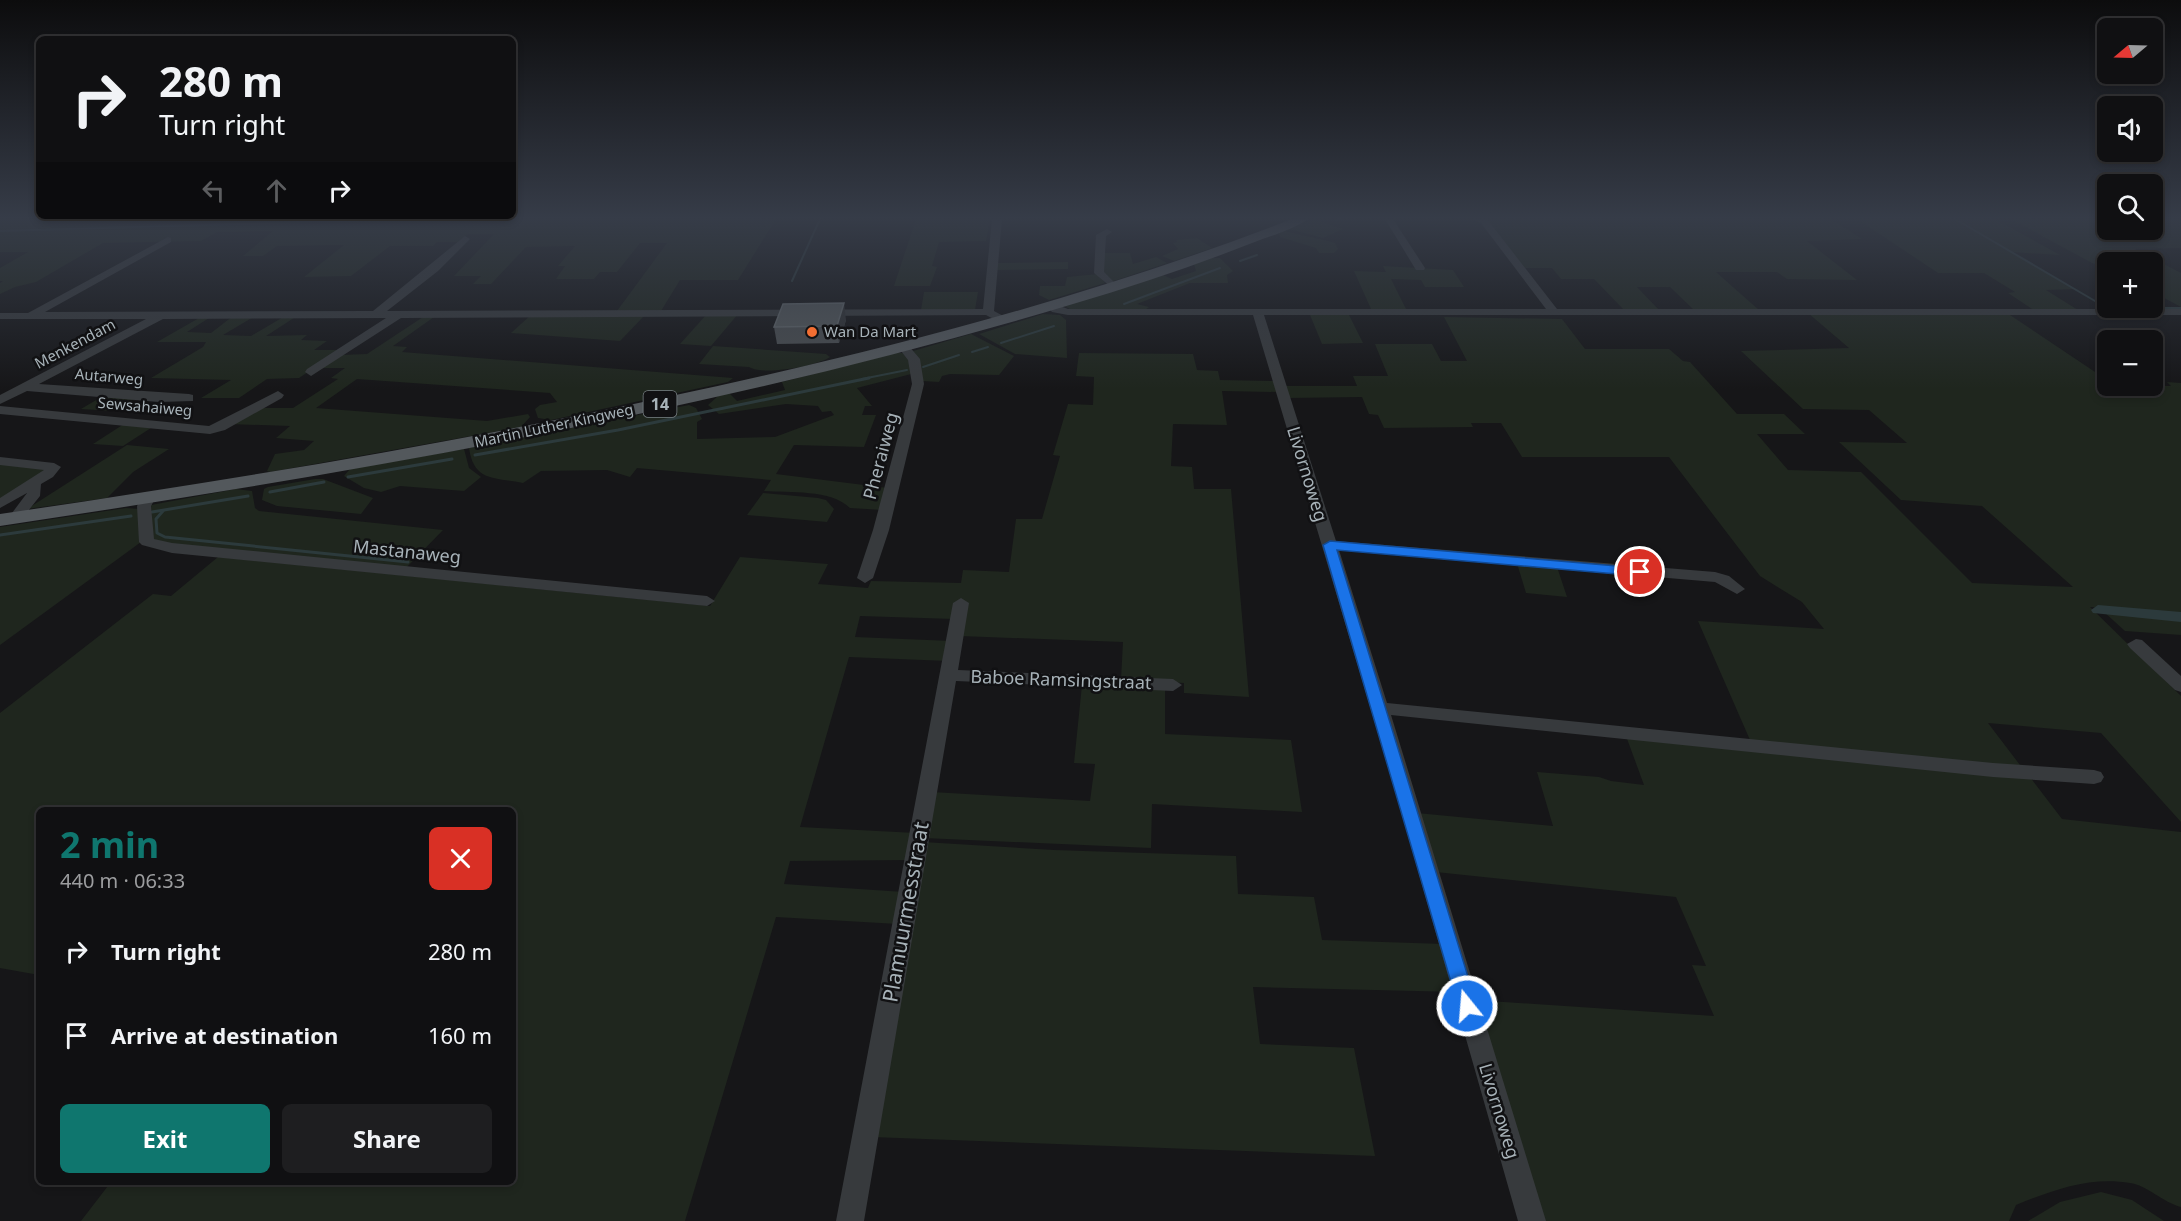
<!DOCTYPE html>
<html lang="en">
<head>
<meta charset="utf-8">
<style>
	body { margin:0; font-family:"Noto Sans",sans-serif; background:#1e1e20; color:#f1f3f6; height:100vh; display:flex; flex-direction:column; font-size:22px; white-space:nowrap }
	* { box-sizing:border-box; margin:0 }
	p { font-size:20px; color:#9c9d9f }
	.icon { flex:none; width:33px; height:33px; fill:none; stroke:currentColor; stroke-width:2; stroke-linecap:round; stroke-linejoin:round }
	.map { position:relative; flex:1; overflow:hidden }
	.side { position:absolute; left:36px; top:807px; width:480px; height:378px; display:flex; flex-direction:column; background:#101012; border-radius:9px; box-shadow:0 3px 9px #0003,0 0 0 2px #303032 }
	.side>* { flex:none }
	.banner { position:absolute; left:36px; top:36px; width:480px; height:183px; border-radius:9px; box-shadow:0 3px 9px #0003,0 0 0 2px #303032; background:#101012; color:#f1f3f6; overflow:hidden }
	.needle { width:39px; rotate:251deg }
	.controls { position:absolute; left:2097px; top:18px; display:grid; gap:12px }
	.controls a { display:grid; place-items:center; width:66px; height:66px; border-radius:9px; background:#101012; box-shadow:0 3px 9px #0003,0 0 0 2px #303032; font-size:30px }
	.pin { position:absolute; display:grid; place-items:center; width:51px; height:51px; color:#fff; margin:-26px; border:3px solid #fff; border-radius:50%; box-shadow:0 2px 6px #0007 }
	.me { position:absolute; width:66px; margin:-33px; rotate:343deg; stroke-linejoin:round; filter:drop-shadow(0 0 4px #0008) }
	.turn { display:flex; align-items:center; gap:21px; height:126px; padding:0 24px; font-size:27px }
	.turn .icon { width:78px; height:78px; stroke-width:2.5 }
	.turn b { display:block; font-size:42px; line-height:51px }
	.lanes { display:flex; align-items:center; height:57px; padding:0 24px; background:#0003; justify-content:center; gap:30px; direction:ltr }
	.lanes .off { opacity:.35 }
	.round { display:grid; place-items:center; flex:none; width:63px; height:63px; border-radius:9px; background:#1e1e20 }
	.summary { display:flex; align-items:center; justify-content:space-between; height:102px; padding:0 24px }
	h1 { font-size:36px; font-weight:700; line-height:45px; color:#0f766e }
	.action { display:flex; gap:12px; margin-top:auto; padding:12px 24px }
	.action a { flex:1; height:69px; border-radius:9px; background:#0f766e; color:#fff; font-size:24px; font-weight:700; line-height:69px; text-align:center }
	.action a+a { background:#1e1e20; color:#f1f3f6 }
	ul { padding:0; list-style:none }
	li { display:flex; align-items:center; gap:18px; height:84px; padding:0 24px }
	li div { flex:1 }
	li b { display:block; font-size:22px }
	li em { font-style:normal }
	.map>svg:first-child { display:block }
</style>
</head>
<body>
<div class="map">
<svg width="2181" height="1221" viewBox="0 0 2181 1221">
	<rect width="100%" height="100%" fill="#161618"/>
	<g fill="#1f261e">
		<polygon points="0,219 776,219 738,280 680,280 661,311 617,311 667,243 640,243 617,272 600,272 594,279 556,279 565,266 558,266 575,246 526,247 491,284 473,284 481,276 454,276 494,234 468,234 458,242 437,242 433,246 390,246 351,276 304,277 344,245 277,246 263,256 243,256 273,231 217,232 201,241 103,243 36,282 15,287 0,294 0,283 3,281 0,281 0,268 28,252 0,252"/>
		<polygon points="916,219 990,219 986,241 939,242 932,266 937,267 930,286 894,286"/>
		<polygon points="1314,219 1343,229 1323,238 1289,229"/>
		<polygon points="1484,219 1831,219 1862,239 1807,241 1857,280 1787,279 1777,272 1716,272 1759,310 1694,310 1670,287 1637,287 1660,311 1625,311 1594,279 1561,279 1552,268 1519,268"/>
		<polygon points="1857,219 1995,219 2060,255 2011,252 2075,289 2046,290 2078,310 2035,311 2008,293 2015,292 1984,273 1938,273"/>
		<polygon points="2011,219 2107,219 2108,230 2152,230 2153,219 2181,219 2181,248 2135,249 2181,273 2181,307 2153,292 2152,262 2108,262 2107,268 2092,263"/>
		<polygon points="1284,231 1328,241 1335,243 1338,249 1334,253 1319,253 1316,248 1280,237 1279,233"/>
		<polygon points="1197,238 1212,248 1174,261 1162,256 1178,249 1173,243 1177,242 1176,240"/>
		<polygon points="1103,253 1130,253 1133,264 1156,257 1167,263 1111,282 1102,275"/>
		<polygon points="1211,258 1220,258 1233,271 1227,275 1228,283 1190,283 1137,304 1149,307 1145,310 1072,310 1064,306 1163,275 1172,279 1196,271 1194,264"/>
		<polygon points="1068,262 1068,269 995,270 995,263"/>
		<polygon points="1383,266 1453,270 1464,287 1425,287 1421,280 1391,279 1406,309 1371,309 1354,271 1386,272"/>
		<polygon points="1098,274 1105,283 1049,300 1039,295 1040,286 1065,286 1067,277"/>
		<polygon points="924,292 978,292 975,310 921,310"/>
		<polygon points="1808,313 2007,313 2107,380 2108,386 2171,386 2167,382 2181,383 2181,614 2090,607 2181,696 2181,822 2101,733 1988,723 2023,769 1750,740 1698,621 1824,629 1802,602 1760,576 1669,457 1522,457 1501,423 1471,423 1473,427 1384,428 1378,415 1369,414 1362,397 1288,398 1285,386 1357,386 1353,376 1388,376 1375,344 1432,344 1441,361 1467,361 1444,317 1562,319 1585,349 1669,349 1683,361 1690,362 1737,414 1784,414 1805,434 1757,434 1788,470 1861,472 1972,583 2073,587 1982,506 1901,500 1839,442 1907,443 1869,410 1803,409 1741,351 1849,348"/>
		<polygon points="707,314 738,314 711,346 680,344"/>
		<polygon points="1043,314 1060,315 1066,320 1067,358 1015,354 979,334"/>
		<polygon points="531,315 645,315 620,341 511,333"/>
		<polygon points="1310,315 1349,315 1363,343 1322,344"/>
		<polygon points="233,316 255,316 223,335 251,336 285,316 297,316 266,336 307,335 301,340 327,341 314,350 341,350 299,378 267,379 239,398 201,398 231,380 151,378 203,347 206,342 157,342 199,318 209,318 187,332 211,333"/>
		<polygon points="423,317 434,317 393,346 407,347 402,352 733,378 728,382 551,420 538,418 535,409 540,405 557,402 550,393 357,379 316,408 487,421 528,414 530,417 521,427 270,472 267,471 275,454 304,450 314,441 276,438 290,426 228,424 255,408 293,408 338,379 331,378 345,368 322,368 340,355 367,354"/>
		<polygon points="971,334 1014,356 999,375 950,374 942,376 939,382 922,381 913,351"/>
		<path d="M713,346l113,8 4,3c-13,9 -67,19 -81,10l-50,-3z"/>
		<path d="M896,353h9l10,20 -58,15 15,18h-7l-3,9h14l-12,32 -70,-2 -18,29 112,14 -5,22 -33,-2c-19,-19 -61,-15 -86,-17l7,-11 -134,-12 -7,9 -23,-7 -66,1 -18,12c-29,-6 -49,-1 -54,-35l220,-43 7,3 6,11 -5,3v17l78,-2 59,-22 -3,-4 -9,1 -4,-6 -32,-2 -67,10 -11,-9 10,-9 11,-3 8,8 48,-11 -3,-8z"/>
		<polygon points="1079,353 1193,354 1197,370 1218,371 1220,380 1275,381 1278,392 1222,391 1227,425 1173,424 1171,466 1192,467 1194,489 1231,489 1249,697 1184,693 1184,683 1121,680 1123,642 960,636 954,619 860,616 855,637 952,641 948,661 849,657 800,827 916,833 911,860 790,861 784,884 904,892 898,924 776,917 685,1221 81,1221 111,1182 513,1182 513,810 39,810 39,975 0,968 0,713 153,594 171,596 218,557 710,606 740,557 828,564 818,584 868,588 871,581 961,583 963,570 1009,572 1016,519 1042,519 1060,456 1053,455 1068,404 1093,405 1094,377 1076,376"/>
		<polygon points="103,396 136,398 114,411 81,409"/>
		<polygon points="124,424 154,426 123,446 93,444"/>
		<polygon points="127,445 169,449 133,472 107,498 27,509"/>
		<polygon points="464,449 469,468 481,477 464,491 400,486 381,492 364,488 344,476 350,469"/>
		<polygon points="0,462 51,467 0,504"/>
		<polygon points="315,479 323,479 373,498 361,514 277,506 262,500 264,489 268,487"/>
		<polygon points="236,489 252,491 255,508 259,511 443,530 404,570 162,543 152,538 151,505"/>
		<polygon points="763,493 818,498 826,500 834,509 827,522 747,515"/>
		<polygon points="126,508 140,509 141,542 0,645 0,527"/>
		<polygon points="1516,560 1556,564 1567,597 1526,593"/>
		<polygon points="2103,611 2181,617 2181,635 2125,631"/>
		<polygon points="1082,685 1165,689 1165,734 1291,740 1302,812 1152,804 1151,848 924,838 932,792 1090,801 1095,764 1074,763"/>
		<path d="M1626,736l404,41 32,42 119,13v375c-19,-5 -34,-22 -51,-24 -39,-7 -78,7 -114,22l-7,16h-468l-67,-221 240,16 -22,-51 14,1 -30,-69 -240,-25 -19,-59 136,13 -16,-54 62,5 12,4 33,4z"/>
		<polygon points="923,842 1054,850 1236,856 1238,894 1314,897 1322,940 1444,944 1458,992 1253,987 1260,1044 1354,1048 1375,1156 872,1137"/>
		<polygon points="2101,1192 2132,1200 2164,1221 2028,1221 2060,1202"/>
	</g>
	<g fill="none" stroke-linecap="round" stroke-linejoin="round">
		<g stroke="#2c3a3c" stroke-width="2">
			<polyline points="1955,219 2107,308 2133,308"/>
			<polyline points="1337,220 1341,219"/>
			<polyline points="0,231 410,219"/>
			<polyline points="1240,261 1257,255"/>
			<polyline points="792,281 820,219"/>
			<polyline points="1124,304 1220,268"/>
			<polyline points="2150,308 2181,308"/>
			<polyline points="1001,343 1054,326"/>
			<polyline points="972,352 988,347"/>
			<polyline points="923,367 959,355"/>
			<polyline points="862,379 907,370"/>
		</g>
		<g stroke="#2c3a3c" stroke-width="3">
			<polyline points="475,455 618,430 869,378"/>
			<polyline points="348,477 452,459"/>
			<polyline points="270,492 324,482"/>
			<polyline points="163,511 156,519 157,533 165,537 408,562"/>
			<polyline points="152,512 248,496"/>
			<polyline points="0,535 131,516"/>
		</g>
		<polygon fill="#2c3a3c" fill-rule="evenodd" points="2098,605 2181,612 2181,622 2093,613 2091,610"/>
		<g fill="#373a3d" fill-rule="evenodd">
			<polygon points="992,219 1002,219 994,311 1007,318 1007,322 999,322 986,315 401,318 311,376 305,372 307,369 386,318 163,319 39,384 189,394 193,395 193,401 159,402 27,391 0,404 0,395 146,319 0,319 0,313 28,313 168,237 171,238 171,242 45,312 373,311 465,236 470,239 438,271 387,311 983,309"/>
			<polygon points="1385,219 1393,219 1425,268 1424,270 1416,270"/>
			<polygon points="1472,219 1487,219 1557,309 2181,309 2181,315 1264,315 1336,541 1715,572 1729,576 1745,589 1737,594 1715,582 1339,550 1387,703 1993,763 2094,770 2101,772 2104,777 2101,782 2094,784 1993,777 1391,715 1546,1221 1518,1221 1397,797 1253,315 1068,315 1052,312 1047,306 1052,303 1068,309 1546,309 1481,223"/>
			<polygon points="1107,229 1112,232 1106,236 1104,272 1116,284 1111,287 1094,273 1096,235"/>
			<polygon points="904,343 908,345 920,359 924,384 889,530 873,578 865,583 857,578 873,530 912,384 908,360 898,347"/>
			<polygon points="278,391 284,395 282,398 225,430 210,434 0,414 0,406 209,426"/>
			<polygon points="0,457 54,463 61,467 53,477 41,484 40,496 24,516 14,516 12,513 27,493 0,508 0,498 44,470 0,465"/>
			<polygon points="148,495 155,499 151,506 154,539 172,543 707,596 715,601 707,606 172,553 142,545 139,542 137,506 143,496"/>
			<polygon points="961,598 969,603 958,670 1173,679 1182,685 1173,691 956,681 864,1221 836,1221 953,603"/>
			<polygon points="2136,639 2142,640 2181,676 2181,692 2175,690 2130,648 2127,644"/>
		</g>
		<path fill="#53585c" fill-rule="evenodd" d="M1292,219h16c-15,11 -38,17 -56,24 -58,23 -118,43 -179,61 -350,105 -712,168 -1073,222v-12c225,-33 449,-70 671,-118 211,-45 420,-99 621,-177z"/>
	</g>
	<polygon fill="#494d50" points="846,320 839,343 777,344 774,327"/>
	<polygon fill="#303235" points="844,303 846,320 839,343 837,326"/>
	<polygon fill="#53585b" stroke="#60666a" stroke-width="1.5" points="844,303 837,326 774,327 783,304"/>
	<linearGradient id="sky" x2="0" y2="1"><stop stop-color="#0c0c0d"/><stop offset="0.56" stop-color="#363c48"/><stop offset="1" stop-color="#363c48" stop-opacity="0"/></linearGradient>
	<rect width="2181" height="389" fill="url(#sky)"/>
	<polygon fill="#1a73e8" stroke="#114b97" stroke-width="1.5" points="1330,541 1640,568 1647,572 1640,576 1337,550 1477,1006 1474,1012 1467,1014 1461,1012 1458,1006 1323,545"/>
	<circle fill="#f36e32" stroke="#111113" stroke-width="2" cx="812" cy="332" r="6"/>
	<g text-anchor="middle" stroke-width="5" stroke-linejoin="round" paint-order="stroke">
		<g font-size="15" fill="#a7b2b8" stroke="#111113" text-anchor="start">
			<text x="824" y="337">Wan Da Mart</text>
		</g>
		<g font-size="15" fill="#a7b2b8" stroke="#111113">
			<text transform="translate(75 344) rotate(-28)" y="5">Menkendam</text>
			<text transform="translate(109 377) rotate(5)" y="5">Autarweg</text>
			<text transform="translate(145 407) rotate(5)" y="5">Sewsahaiweg</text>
			<text transform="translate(554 426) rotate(-12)" y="5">Martin Luther Kingweg</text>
		</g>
		<rect fill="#111113" stroke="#7a8286" stroke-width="1.5" x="643.5" y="391" width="33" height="26" rx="4.5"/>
		<g font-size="16" font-weight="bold" fill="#a7b2b8">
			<text x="660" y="410">14</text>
		</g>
		<g font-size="18" fill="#a7b2b8" stroke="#111113">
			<text transform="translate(881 456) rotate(-75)" y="6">Pheraiweg</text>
			<text transform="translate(1307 474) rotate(73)" y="6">Livornoweg</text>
			<text transform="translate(407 552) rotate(6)" y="6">Mastanaweg</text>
			<text transform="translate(1061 680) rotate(2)" y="6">Baboe Ramsingstraat</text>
			<text transform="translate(1499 1111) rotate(73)" y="6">Livornoweg</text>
		</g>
		<g font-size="21" fill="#a7b2b8" stroke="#111113">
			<text transform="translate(906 912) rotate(-80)" y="7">Plamuurmesstraat</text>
		</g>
	</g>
</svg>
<div class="controls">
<a><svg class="needle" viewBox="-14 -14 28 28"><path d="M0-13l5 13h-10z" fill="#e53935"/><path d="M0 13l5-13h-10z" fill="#9c9d9f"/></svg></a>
<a><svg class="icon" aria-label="sound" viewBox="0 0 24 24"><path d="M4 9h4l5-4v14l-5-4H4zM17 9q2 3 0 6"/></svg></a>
<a><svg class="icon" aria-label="search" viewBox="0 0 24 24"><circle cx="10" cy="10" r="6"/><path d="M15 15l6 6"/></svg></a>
<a>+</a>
<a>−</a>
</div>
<div class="pin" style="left:1640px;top:572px;background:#d93025"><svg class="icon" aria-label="arrive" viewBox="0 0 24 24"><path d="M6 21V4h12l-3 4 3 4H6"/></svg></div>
<svg class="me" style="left:1467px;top:1006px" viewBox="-20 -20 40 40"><circle r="17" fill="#1a73e8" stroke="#fff" stroke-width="3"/><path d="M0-11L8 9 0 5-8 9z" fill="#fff"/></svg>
<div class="banner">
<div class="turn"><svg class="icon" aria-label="right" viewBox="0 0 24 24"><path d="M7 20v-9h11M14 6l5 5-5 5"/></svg><div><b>280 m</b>Turn right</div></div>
<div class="lanes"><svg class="icon off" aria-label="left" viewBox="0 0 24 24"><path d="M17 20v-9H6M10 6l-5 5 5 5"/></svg><svg class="icon off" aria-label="ahead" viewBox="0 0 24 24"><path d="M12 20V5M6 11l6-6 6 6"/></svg><svg class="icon" aria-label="right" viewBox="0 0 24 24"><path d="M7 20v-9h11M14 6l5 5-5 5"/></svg></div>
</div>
<section class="side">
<div class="summary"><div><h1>2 min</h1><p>440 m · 06:33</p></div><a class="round" style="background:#d93025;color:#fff"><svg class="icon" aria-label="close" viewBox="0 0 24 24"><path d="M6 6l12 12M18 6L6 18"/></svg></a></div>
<ul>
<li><svg class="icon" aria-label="right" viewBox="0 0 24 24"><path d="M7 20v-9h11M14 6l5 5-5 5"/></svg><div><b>Turn right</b></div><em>280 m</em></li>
<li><svg class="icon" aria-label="arrive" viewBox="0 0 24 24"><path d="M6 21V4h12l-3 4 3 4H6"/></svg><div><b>Arrive at destination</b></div><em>160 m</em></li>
</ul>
<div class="action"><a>Exit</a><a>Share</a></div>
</section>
</div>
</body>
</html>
